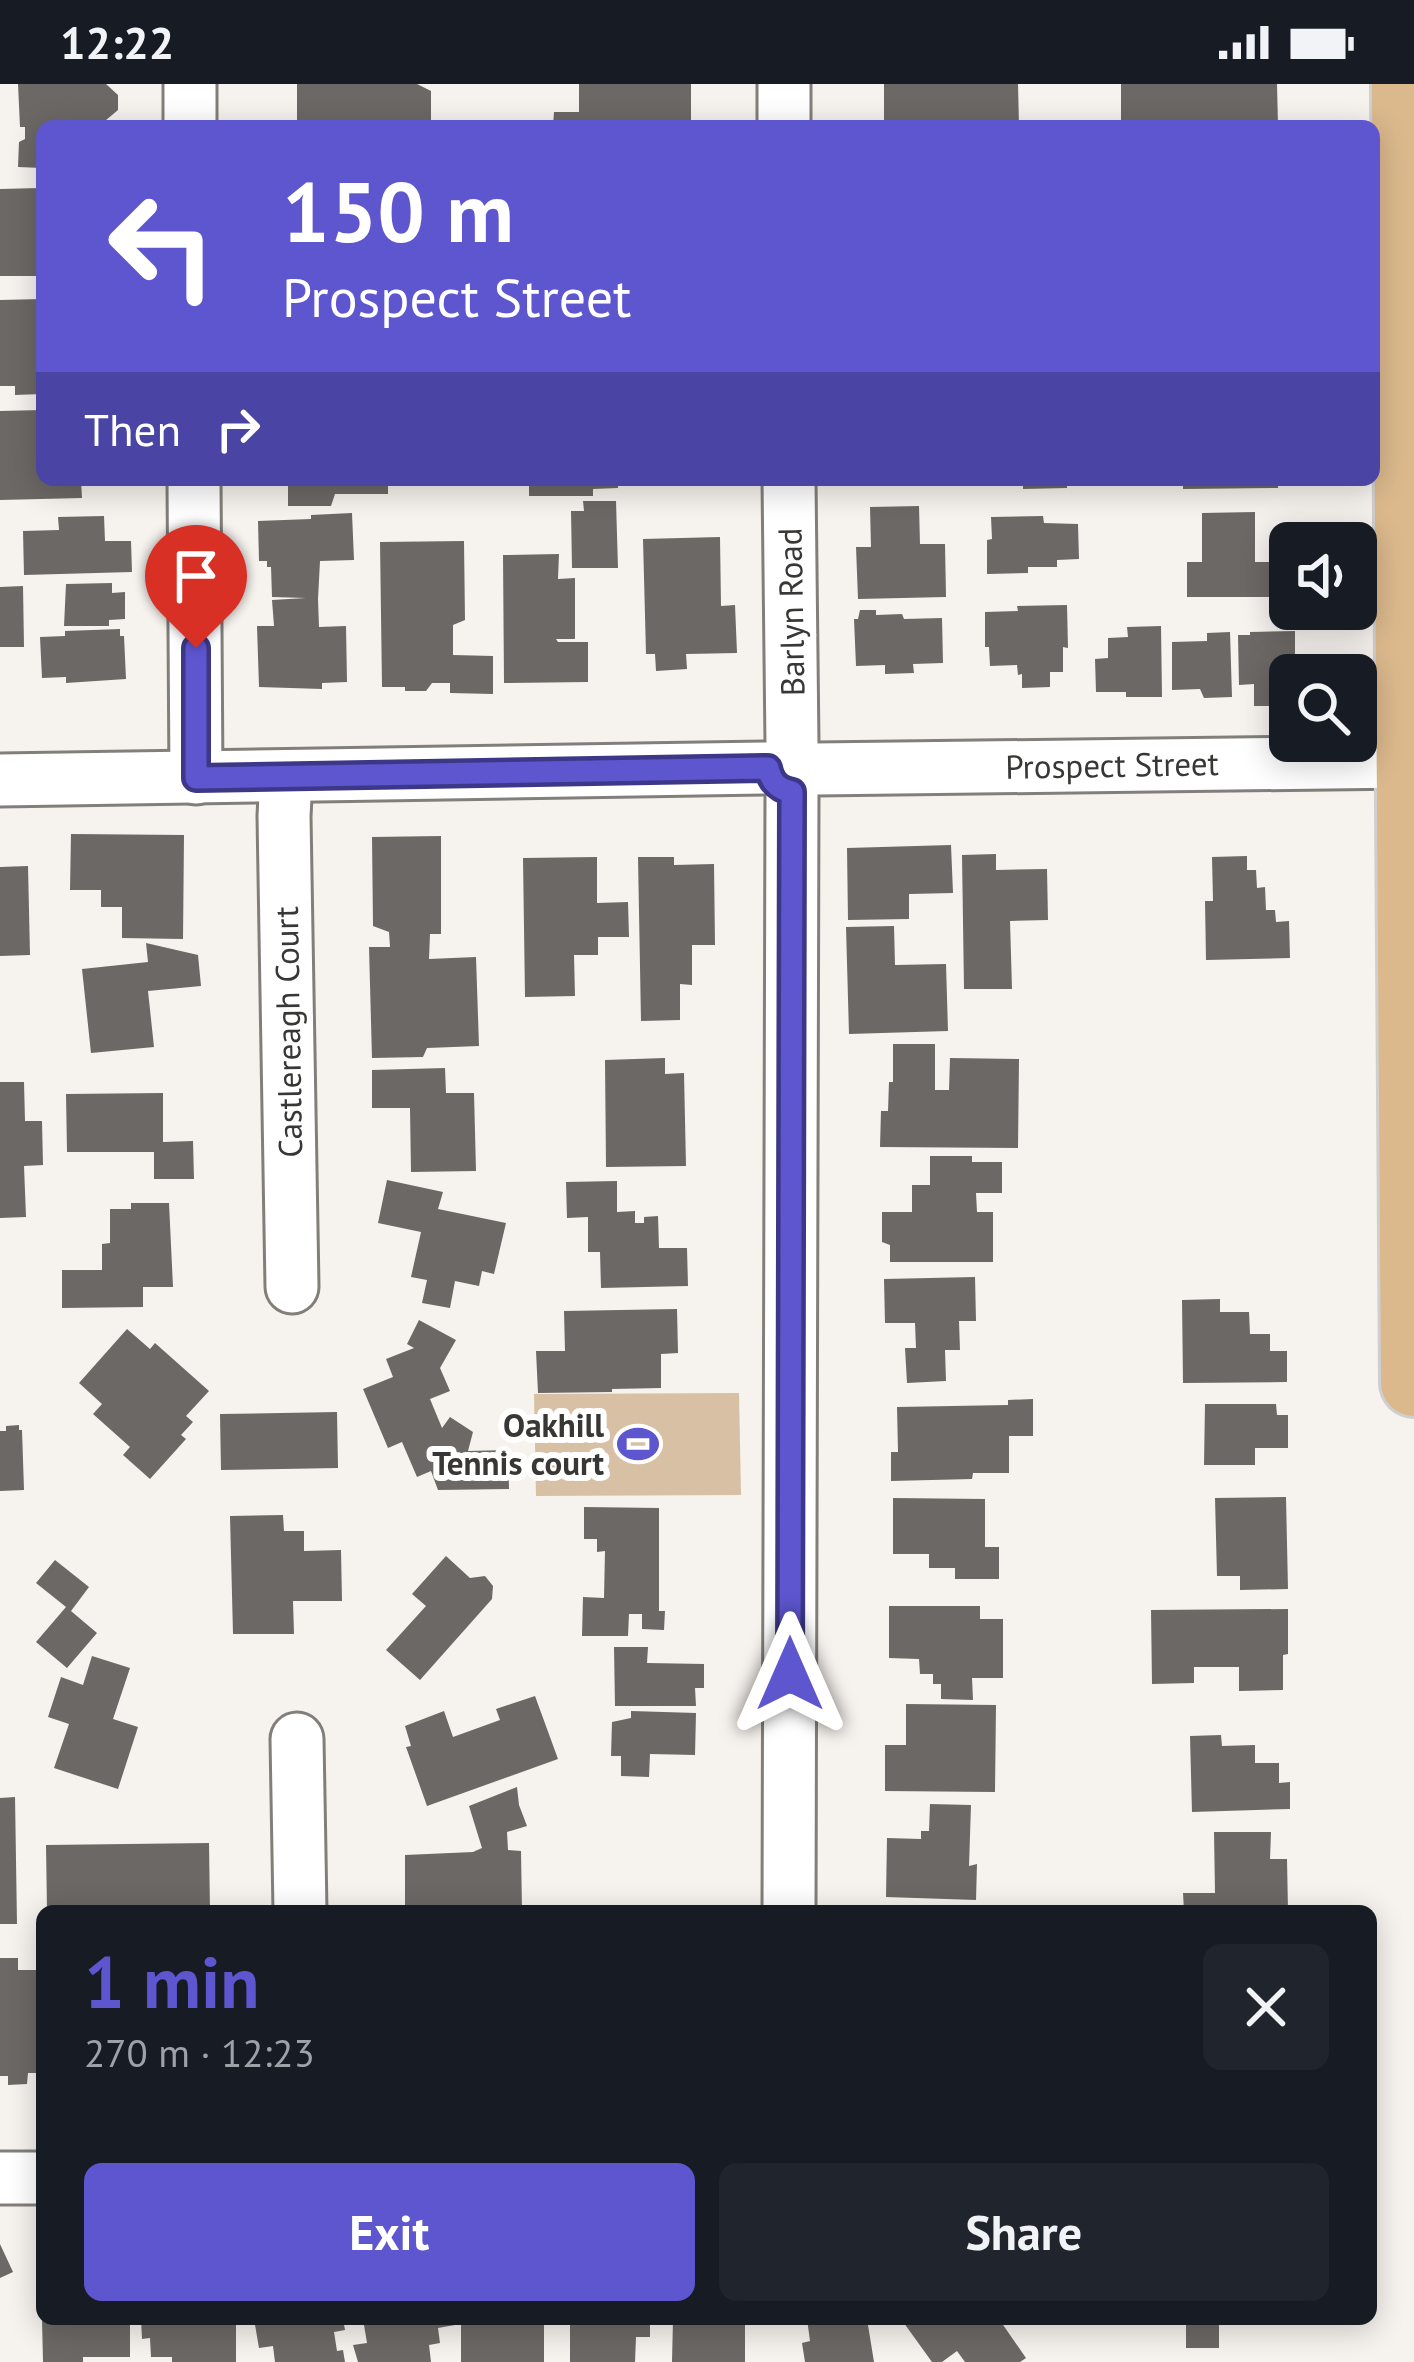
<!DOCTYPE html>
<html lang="en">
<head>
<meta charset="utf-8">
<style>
	body { margin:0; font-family:"PT Sans",sans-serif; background:#20242c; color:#f1f3f6; height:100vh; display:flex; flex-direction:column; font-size:45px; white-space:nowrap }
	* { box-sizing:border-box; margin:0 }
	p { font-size:39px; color:#9ea1a6 }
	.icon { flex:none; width:66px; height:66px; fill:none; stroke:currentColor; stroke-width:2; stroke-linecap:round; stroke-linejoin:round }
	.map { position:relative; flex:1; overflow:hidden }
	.drawer { position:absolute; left:36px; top:1821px; width:1341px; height:420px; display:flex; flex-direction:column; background:#171b24; border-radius:18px; box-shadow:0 6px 30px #0003 }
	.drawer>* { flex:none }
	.hud { position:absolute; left:36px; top:36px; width:1344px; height:366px; border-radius:18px; box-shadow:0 6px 30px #0003; background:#5d56cf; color:#fff; overflow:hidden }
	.buttons { position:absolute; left:1269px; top:438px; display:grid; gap:24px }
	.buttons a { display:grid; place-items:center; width:108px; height:108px; border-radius:18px; background:#171b24; box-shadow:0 6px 30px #0003; font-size:60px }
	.pin { position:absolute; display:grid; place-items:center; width:102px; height:102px; color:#fff; margin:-123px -51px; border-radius:50% 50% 50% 0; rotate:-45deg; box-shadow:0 0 12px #0007 }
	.pin .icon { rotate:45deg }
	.me { position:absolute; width:132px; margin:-66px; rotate:0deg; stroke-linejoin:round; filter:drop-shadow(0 0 9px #0008) }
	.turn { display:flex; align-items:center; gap:42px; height:252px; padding:0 48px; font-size:54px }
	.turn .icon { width:156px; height:156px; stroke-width:2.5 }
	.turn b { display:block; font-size:84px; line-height:102px }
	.then { display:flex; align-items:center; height:114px; padding:0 48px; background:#0003; gap:24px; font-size:45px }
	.round { display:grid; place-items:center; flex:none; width:126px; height:126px; border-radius:18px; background:#20242c }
	.overview { display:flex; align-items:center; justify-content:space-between; height:204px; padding:0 48px }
	h1 { font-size:72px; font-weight:700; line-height:90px; color:#5d56cf }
	.button { display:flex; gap:24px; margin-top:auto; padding:24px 48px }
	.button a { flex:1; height:138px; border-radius:18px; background:#5d56cf; color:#fff; font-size:48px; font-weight:700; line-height:138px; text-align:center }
	.button a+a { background:#20242c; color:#f1f3f6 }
	.status { display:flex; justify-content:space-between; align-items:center; height:84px; padding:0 60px; background:#171b24; direction:ltr }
	.status svg { height:33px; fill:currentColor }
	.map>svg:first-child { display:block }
</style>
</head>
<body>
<div class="status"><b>12:22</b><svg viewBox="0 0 49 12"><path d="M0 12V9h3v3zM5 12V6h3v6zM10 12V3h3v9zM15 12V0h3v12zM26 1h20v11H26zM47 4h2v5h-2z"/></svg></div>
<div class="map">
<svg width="1414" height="2278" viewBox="0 0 1414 2278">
	<rect width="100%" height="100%" fill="#f6f2ee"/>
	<polygon fill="#d8c0a5" points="739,1309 741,1411 536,1412 534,1310"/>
	<g fill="#6c6865">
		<polygon points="18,0 106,0 118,11 118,26 99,42 42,42 42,84 18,83 19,58 25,55 25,43 20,43"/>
		<polygon points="297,0 417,0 431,7 431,42 297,42"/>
		<polygon points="579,0 691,0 691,42 553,42 554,28 579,28"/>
		<polygon points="884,0 1018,0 1019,42 884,42"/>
		<polygon points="1121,0 1277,0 1278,42 1121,42"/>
		<polygon points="40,104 42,192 0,192 0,105"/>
		<polygon points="42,215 42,310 15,311 15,302 0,302 0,216"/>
		<polygon points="42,326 42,396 81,396 82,414 0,416 0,327"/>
		<polygon points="288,396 388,396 388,410 335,410 331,422 288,422"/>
		<polygon points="529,396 618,396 618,404 593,405 593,412 529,412"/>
		<polygon points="663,396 697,396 697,400 664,402"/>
		<polygon points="1023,396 1067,396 1067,404 1023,405"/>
		<polygon points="1183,396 1278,396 1278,404 1183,405"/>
		<polygon points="583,417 616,417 618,484 572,484 571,427 584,427"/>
		<polygon points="919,422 920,460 945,460 946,513 858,515 856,463 871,463 870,423"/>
		<polygon points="1255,428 1255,478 1276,478 1276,513 1187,513 1187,478 1202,478 1202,429"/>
		<polygon points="352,429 354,476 320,477 318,515 319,543 346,542 347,598 322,599 322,605 259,603 257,542 274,542 272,516 306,514 272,513 271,483 267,483 267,477 259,477 258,437 311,435 311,431"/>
		<polygon points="104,432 105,457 131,457 132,488 24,491 23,447 59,446 58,433"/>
		<polygon points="1043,432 1044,439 1078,440 1079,475 1057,476 1057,483 1028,483 1028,489 987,490 987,456 992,455 991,433"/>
		<polygon points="720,453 721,522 735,521 737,569 686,570 687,585 656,587 655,570 646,570 643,455"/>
		<polygon points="464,457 465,536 453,541 453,571 493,572 493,610 450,609 450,599 432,599 426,607 405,607 405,603 382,603 380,458"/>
		<polygon points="559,470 558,495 575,494 575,555 556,555 558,558 588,558 588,598 504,599 503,471"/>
		<polygon points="112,499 112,509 125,508 125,535 109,536 109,542 64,542 66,500"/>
		<polygon points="23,502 24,563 0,563 0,503"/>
		<polygon points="1067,521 1068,564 1063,563 1063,588 1050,588 1050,603 1022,604 1022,590 1018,591 1017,581 990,582 989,563 985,563 985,528 1018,527 1017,522"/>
		<polygon points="860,526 876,526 876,531 902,530 904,535 942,534 943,579 913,580 914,589 885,590 885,581 856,582 854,535 858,535"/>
		<polygon points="1161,542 1162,613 1126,613 1126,608 1096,608 1095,575 1108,574 1108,554 1128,553 1127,543"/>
		<polygon points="120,545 120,552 124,552 126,595 66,599 66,593 42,594 40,553 65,552 65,547"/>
		<polygon points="1295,547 1295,591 1290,591 1290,622 1254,622 1254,600 1239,601 1238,551 1250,551 1250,548"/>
		<polygon points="1230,548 1232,613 1204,614 1200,605 1172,606 1172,558 1207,557 1207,549"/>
		<polygon points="71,750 184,751 183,855 122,854 122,823 101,823 101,806 70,806"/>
		<polygon points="441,752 441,850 430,850 429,875 476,873 479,962 427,964 423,973 372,974 369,863 390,863 389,848 373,842 372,753"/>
		<polygon points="951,761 953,809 909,810 909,835 848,836 847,764"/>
		<polygon points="996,770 996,786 1047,785 1048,836 1010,837 1012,905 964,905 962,771"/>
		<polygon points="1247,772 1247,786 1256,786 1257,804 1265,803 1266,826 1275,826 1276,838 1289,837 1290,874 1206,876 1205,817 1213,817 1212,773"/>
		<polygon points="597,773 597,819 628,818 629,853 598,853 598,871 574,871 575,912 525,913 523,774"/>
		<polygon points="638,773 674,773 674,781 714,780 715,861 692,861 692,901 680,900 680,936 641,937"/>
		<polygon points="28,782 30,871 0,872 0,783"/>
		<polygon points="894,842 895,881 946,880 948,947 849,950 846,843"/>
		<polygon points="146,859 198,871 201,902 148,907 154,963 91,969 82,885 148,878"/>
		<polygon points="893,960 935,960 935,1006 949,1006 950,974 1019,975 1018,1064 880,1063 881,1027 888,1027 889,998 893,998"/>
		<polygon points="665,974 665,990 684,989 686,1082 606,1083 605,976"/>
		<polygon points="445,984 446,1009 474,1009 476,1087 411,1088 410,1024 372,1024 372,986"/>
		<polygon points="0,998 24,998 25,1037 42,1037 43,1081 24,1082 26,1133 0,1134"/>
		<polygon points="163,1009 163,1058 193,1057 194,1095 154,1095 154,1068 67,1068 66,1010"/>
		<polygon points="930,1072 972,1072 972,1078 1002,1078 1002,1109 976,1109 977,1128 993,1128 993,1178 890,1178 890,1161 882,1158 882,1128 912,1128 912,1101 930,1101"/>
		<polygon points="387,1096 443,1108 438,1125 506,1139 494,1190 482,1187 479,1202 455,1197 450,1224 422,1219 427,1196 411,1193 421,1148 378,1139"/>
		<polygon points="617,1097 617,1128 635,1127 635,1139 644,1139 644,1133 658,1132 659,1164 687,1164 688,1202 601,1204 600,1168 588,1168 588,1133 567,1134 566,1098"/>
		<polygon points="131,1119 169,1119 173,1203 143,1203 143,1223 62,1224 62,1186 102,1186 102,1160 110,1159 110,1125 131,1125"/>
		<polygon points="975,1193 976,1237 959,1237 960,1266 945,1266 946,1297 907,1299 905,1264 916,1264 915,1239 885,1239 884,1195"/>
		<polygon points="1220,1215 1220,1228 1249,1228 1250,1250 1270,1250 1270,1267 1287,1267 1287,1298 1183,1299 1182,1216"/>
		<polygon points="677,1225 678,1269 661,1270 661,1304 612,1305 612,1308 538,1309 536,1267 565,1267 564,1227"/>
		<polygon points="419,1236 456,1256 440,1284 450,1307 430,1315 442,1344 450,1333 473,1348 468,1367 508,1366 509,1405 438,1406 431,1387 417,1393 402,1358 388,1364 363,1305 393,1293 386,1275 414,1264 407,1260"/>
		<polygon points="127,1245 150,1265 155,1259 209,1307 186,1332 193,1338 181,1351 186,1355 150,1395 123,1371 130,1363 93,1330 102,1320 79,1299"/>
		<polygon points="1033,1315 1033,1352 1009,1352 1009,1389 973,1389 972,1395 891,1397 891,1368 898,1368 897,1323 1008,1321 1008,1316"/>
		<polygon points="1205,1320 1276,1320 1277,1331 1288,1331 1288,1364 1255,1364 1255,1381 1204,1381"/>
		<polygon points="337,1328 338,1384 221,1386 220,1330"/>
		<polygon points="19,1341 19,1346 22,1346 24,1406 0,1407 0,1347 6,1347 6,1342"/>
		<polygon points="1286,1413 1288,1505 1240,1506 1240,1492 1217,1492 1215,1414"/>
		<polygon points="893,1414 985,1415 985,1463 999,1463 999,1495 955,1495 955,1484 929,1484 929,1470 893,1470"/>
		<polygon points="584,1423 659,1424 659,1527 665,1527 664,1546 642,1545 642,1530 629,1530 628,1552 582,1552 583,1513 604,1514 605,1467 597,1468 597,1455 584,1455"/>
		<polygon points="283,1431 284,1447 304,1447 304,1467 341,1466 342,1517 293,1517 294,1550 233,1550 230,1432"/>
		<polygon points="446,1472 470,1494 485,1492 493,1502 492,1515 420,1596 386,1566 426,1522 412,1510"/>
		<polygon points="55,1476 89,1503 71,1527 97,1549 67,1584 36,1558 66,1523 36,1499"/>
		<polygon points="889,1522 980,1522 980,1535 1003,1535 1003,1594 972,1594 973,1616 941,1615 941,1600 933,1600 933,1590 920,1590 919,1575 889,1574"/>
		<polygon points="1288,1525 1288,1570 1283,1571 1283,1606 1239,1607 1239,1583 1194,1583 1194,1599 1152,1600 1151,1526"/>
		<polygon points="614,1563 648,1563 647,1579 704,1580 704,1604 695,1604 696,1622 615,1622"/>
		<polygon points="92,1572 130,1584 113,1635 138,1643 118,1705 54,1684 69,1640 48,1633 61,1593 83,1601"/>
		<polygon points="535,1612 558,1675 427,1722 406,1663 411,1662 405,1642 444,1627 453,1653 500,1636 496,1625"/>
		<polygon points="906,1620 996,1621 995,1708 885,1707 885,1661 906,1661"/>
		<polygon points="631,1627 696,1629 695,1671 650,1670 649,1693 621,1692 621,1672 611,1672 612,1638 631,1634"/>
		<polygon points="1221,1651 1222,1662 1255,1661 1255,1679 1279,1679 1279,1699 1290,1698 1290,1725 1192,1728 1190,1652"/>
		<polygon points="517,1703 519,1721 527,1742 507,1748 508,1766 521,1767 522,1827 405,1827 405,1771 473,1768 482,1764 469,1722"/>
		<polygon points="15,1713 17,1840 0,1840 0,1714"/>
		<polygon points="930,1720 971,1721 969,1782 977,1780 976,1816 886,1813 887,1754 921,1755 921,1747 929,1747"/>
		<polygon points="1214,1748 1271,1748 1270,1775 1287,1775 1288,1827 1184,1827 1183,1809 1215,1809"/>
		<polygon points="209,1759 210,1827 47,1827 46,1761"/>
		<polygon points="0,1874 18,1874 18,1886 40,1886 42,1989 28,1989 27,2000 8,2001 8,1992 0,1992"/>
		<polygon points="0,2160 13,2188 0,2194"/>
		<polygon points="42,2235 130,2235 130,2273 83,2273 83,2278 43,2278"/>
		<polygon points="141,2235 221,2235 221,2240 236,2240 236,2278 172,2278 172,2273 151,2273 150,2254 142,2255"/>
		<polygon points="254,2235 343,2235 345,2246 334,2248 337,2267 343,2266 345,2278 275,2278 273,2262 259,2264"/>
		<polygon points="363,2235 455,2235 455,2241 438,2244 440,2259 429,2261 431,2278 358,2278 353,2261 367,2259"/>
		<rect x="461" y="2235" width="83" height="43"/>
		<polygon points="570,2235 650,2235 650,2253 636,2253 635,2278 570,2278"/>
		<polygon points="673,2235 745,2235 745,2278 672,2278"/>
		<polygon points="807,2235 867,2235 874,2278 805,2278 802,2259 810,2257"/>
		<polygon points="901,2235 999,2235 1026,2274 1020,2278 965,2278 957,2267 942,2278 932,2278"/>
		<rect x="1186" y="2235" width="33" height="29"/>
	</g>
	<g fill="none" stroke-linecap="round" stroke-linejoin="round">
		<g stroke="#827f7b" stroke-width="57">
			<g id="minor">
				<polyline points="190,0 190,42"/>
				<polyline points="784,0 784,42"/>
				<polyline points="194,396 196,694"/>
				<polyline points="789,396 792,660"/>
				<polyline points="816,685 1408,678"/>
				<polyline points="286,693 284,732 292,1203"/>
				<polyline points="0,696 768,684"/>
				<polyline points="297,1655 300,1827"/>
				<polyline points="789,1827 792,708"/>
				<polyline points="0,2094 42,2094"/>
			</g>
		</g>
		<g stroke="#cfcfcf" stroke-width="72">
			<polyline id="major" points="1405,0 1414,1299"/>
		</g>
		<use href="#minor" stroke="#fff" stroke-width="51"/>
		<use href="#major" stroke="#dcb98d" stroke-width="66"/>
	</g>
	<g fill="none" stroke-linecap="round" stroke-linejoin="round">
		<g stroke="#3c3887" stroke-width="30">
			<path id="route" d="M196,564v130l572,-10c3,14 10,21 24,24l-2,882"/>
		</g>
		<use href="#route" stroke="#5d56cf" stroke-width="21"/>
	</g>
	<defs>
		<g id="stadium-bare" transform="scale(3.24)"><path d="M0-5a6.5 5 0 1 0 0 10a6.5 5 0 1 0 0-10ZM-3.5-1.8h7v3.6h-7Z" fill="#5d56cf" stroke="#fff" stroke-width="2.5" paint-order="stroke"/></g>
	</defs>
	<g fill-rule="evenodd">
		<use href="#stadium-bare" x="638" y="1360"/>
	</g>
	<g text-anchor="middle" stroke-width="12" stroke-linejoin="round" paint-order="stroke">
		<g font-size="33" fill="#383735" stroke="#fff">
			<text transform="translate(791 528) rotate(-91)" y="12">Barlyn Road</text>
			<text transform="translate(1112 681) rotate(-1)" y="12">Prospect Street</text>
			<text transform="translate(288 948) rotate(-91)" y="12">Castlereagh Court</text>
		</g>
		<g font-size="33" font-weight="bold" fill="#383735" stroke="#fff" text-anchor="end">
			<text x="604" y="1353">Oakhill<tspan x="604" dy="38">Tennis court</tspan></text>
		</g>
	</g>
</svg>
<div class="buttons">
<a><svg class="icon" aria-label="sound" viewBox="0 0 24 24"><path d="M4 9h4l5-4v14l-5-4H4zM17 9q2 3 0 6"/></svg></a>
<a><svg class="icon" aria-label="search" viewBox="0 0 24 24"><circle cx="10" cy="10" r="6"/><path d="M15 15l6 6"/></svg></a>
</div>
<div class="pin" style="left:196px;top:564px;background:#d93025"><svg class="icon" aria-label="arrive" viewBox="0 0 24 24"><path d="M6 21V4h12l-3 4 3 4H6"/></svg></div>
<svg class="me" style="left:790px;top:1590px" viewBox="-20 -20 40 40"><path d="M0-17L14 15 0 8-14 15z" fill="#5d56cf" stroke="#fff" stroke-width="4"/></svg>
<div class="hud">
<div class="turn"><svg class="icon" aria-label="left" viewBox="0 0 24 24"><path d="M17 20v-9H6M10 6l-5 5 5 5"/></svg><div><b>150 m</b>Prospect Street</div></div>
<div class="then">Then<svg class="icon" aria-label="right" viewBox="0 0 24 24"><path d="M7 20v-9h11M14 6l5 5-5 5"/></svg></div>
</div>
<section class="drawer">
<div class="overview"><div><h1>1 min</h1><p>270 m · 12:23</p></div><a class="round"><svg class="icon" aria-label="close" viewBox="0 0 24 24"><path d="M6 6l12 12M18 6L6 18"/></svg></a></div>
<div class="button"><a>Exit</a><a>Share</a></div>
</section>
</div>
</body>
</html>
